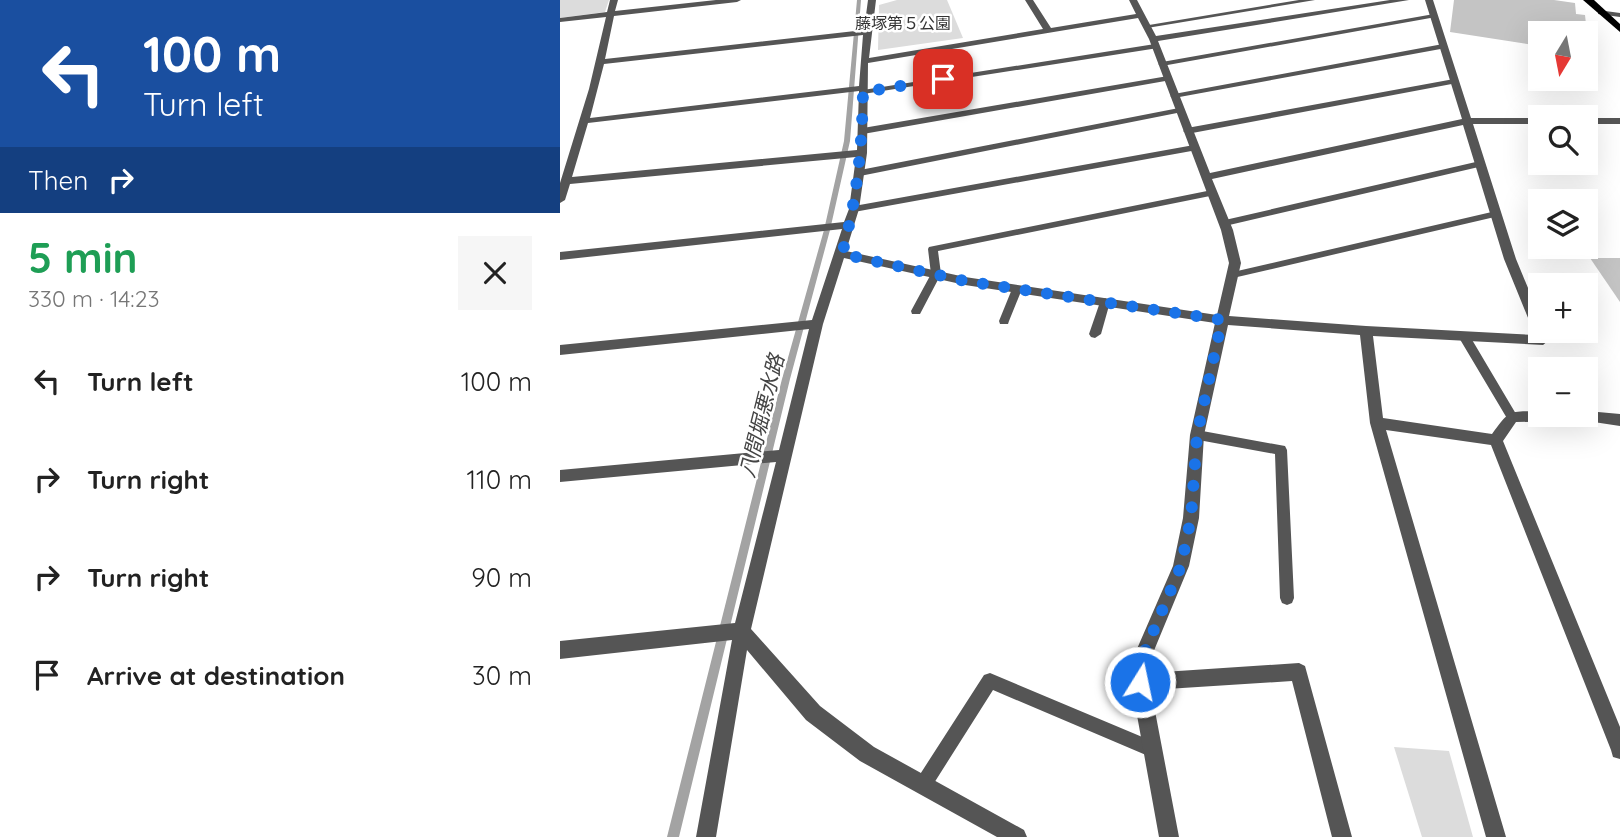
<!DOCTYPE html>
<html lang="en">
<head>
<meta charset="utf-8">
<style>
	body { margin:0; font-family:Quicksand,"Noto Sans JP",sans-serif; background:#f6f6f6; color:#222; height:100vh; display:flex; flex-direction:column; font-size:26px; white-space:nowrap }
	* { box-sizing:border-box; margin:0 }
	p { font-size:23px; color:#767676 }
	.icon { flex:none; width:38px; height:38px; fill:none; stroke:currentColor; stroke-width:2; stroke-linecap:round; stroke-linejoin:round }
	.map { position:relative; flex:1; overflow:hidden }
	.panel { display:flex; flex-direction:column; background:#fff; width:560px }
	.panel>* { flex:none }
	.hud { background:#1a4fa0; color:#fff; overflow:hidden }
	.needle { width:46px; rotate:190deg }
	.controls { position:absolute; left:968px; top:21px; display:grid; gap:14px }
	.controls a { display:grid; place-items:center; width:70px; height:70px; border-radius:0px; background:#fff; box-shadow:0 7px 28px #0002; font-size:35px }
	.pin { position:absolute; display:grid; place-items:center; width:60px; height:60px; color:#fff; margin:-30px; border-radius:14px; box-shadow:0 4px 10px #0006 }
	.me { position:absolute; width:77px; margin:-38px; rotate:10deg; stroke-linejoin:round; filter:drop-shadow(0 0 5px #0008) }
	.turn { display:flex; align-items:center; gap:24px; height:147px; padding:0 28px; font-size:32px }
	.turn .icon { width:91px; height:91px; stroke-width:2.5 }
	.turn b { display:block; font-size:49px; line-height:60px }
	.then { display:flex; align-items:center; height:66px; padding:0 28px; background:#0003; gap:14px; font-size:26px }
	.round { display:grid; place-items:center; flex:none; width:74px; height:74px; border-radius:0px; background:#f6f6f6 }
	.head { display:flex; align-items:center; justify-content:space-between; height:119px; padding:0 28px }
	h1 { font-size:42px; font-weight:700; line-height:52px; color:#1e9e55 }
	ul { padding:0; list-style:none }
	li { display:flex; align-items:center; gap:21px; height:98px; padding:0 28px }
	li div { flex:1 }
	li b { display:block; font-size:26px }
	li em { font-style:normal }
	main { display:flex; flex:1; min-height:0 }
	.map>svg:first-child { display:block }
</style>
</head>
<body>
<main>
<section class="panel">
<div class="hud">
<div class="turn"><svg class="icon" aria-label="left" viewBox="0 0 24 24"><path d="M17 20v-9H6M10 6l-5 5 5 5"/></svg><div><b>100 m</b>Turn left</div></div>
<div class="then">Then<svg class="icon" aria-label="right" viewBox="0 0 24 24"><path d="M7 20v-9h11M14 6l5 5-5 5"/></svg></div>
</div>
<div class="head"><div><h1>5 min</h1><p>330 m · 14:23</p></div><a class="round"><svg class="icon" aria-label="close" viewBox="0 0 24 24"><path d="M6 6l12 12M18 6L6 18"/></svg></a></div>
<ul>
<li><svg class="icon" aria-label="left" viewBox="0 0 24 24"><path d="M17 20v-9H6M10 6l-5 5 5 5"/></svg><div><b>Turn left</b></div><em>100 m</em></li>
<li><svg class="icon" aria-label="right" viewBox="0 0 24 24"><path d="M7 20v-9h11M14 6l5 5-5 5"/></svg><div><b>Turn right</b></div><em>110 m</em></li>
<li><svg class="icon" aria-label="right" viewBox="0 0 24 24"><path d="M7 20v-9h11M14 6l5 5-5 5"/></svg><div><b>Turn right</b></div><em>90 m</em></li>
<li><svg class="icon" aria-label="arrive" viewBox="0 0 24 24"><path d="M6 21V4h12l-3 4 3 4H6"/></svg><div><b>Arrive at destination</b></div><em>30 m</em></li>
</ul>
</section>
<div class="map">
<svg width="1060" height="837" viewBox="0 0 1060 837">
	<rect width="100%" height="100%" fill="#fff"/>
	<g fill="#dcdcdc">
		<polygon points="0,0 49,0 45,12 0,18"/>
		<polygon points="337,0 387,0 403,38 318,50 319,5"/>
		<polygon points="834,747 889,751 913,837 862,837"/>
	</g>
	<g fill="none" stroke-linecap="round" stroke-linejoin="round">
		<polygon fill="#a3a3a3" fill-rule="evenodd" points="297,0 301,0 290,141 270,230 230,379 119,837 107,837 222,379 264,230 284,141"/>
	</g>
	<g fill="#c4c4c4">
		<polygon points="894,0 994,0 1015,3 1016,14 1025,15 1027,33 980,33 980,46 890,32"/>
		<polygon points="1030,258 1060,258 1060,302"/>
	</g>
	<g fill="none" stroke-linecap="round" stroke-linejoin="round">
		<g fill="#555" fill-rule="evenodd">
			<polygon points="739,0 755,0 587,28 583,26"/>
			<polygon points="874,14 876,15 876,17 602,66 598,64 602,62"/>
			<polygon points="595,44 599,46 598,48 303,94 299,92 303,90"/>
			<polygon points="883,44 887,46 886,48 614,98 610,96 614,94"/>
			<polygon points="608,76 611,76 611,80 303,134 299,131 303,128"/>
			<polygon points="894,79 897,79 897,83 627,134 623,131 627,128"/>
			<polygon points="619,108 622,108 622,112 300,176 295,173 300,170"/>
			<polygon points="634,145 637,146 637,150 294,212 289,209 294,206"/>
			<polygon points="920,161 924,164 923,166 665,226 660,223 665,220"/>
			<polygon points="652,190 657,193 655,195 378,251 381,274 360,314 352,314 351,311 371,274 368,249 369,247"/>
			<polygon points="936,211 939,212 939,216 673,278 668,275 673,272"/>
			<polygon points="457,285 462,289 449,321 448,324 440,324 439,321 452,289"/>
			<polygon points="545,298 550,302 541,334 535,338 531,337 529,334 540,302"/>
			<polygon points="904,332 908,333 956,414 958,417 956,420 948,420 898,336"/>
			<polygon points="637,430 725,446 727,450 734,598 732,603 727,605 722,603 720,598 715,454 633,439 631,435 633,431"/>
			<polygon points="430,673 599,744 601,750 599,756 593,758 433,690 369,791 363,794 357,791 354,785 357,779 424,675"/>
		</g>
		<g fill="#555" fill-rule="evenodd">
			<path d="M50,0h8l-3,11 101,-11h25l-4,2 -123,14 -9,43 259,-29 4,-30h8l-7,58 174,-29 -18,-29h8l18,28 85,-14 -7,-14h8l19,36 234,-36h19l-251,41 52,132 252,-54 -37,-119h8l38,118h69v6h-67l43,135 24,58v14h6l3,9 -6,5 -170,-9 10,82 109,16c19,-26 17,-22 48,-23v4h46l1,-4 33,3v12l-33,-5 -71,1 -13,19 117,286v32l-7,-2 -2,-7 -120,-305 -105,-15 120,407h-20l-116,-414 -10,-88 -132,-10 -24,110 -5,83 -10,48 -41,99v8l151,-10 6,3 47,171h-20l-40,-156 -141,9 28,147h-20l-28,-155 -1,-17 43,-99 10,-48 7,-83 25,-112 -250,-38 -121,-27 -21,66 -72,305 69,77 54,41 150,83 3,7h-30l-137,-76 -54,-41 -59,-70 -31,187h-20l36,-197 -172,19v-18l175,-18 41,-161 -216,20v-12l219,-20 30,-121 -249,26v-10l252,-25 30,-91 -282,31v-8l284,-30 5,-13 7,-52 -286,27 -5,16 -5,3v-20l29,-94 17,-72 -46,5v-4l47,-6zM578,18l11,21 72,191 8,33 -12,52 -252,-38 -119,-26 13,-42 8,-56 1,-90zM303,35l-4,51 -269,32 14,-54zM299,91l-2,59 -285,27 16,-54zM903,125l41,134 31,76 -169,-9 -137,-10 12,-53 -8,-33 -21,-51z"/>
			<polygon points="1038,10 1060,13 1060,17 1038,14"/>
			<rect x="1026" y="118" width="34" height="6"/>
		</g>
		<polygon fill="#000" fill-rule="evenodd" points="1023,0 1034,0 1060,24 1060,32"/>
	</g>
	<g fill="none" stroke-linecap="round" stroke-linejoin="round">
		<path stroke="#1a73e8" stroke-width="12" stroke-dasharray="0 21.6" d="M383,79l-80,13c-1,56 -6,107 -21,162l123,27 257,39 -25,115 -6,83 -10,48 -42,99 1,17"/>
	</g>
	<g text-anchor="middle" stroke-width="5" stroke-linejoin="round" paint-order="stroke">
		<g font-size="16" fill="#333" stroke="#fff">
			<text x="343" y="29">藤塚第５公園</text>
		</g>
		<g font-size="21" font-style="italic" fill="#444" stroke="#fff">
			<text transform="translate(202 416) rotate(-76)" y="7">八間堀悪水路</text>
		</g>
	</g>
</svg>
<div class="controls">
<a><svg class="needle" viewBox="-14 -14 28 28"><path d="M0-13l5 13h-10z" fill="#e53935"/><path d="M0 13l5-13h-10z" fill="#767676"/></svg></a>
<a><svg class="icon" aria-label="search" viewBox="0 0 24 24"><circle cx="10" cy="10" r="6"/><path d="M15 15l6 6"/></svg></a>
<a><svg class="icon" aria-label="layers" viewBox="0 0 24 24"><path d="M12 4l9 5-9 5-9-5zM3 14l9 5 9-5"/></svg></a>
<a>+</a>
<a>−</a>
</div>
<div class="pin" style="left:383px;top:79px;background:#d93025"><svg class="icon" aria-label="arrive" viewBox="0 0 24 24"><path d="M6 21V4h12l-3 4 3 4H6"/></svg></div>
<svg class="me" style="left:580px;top:682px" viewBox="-20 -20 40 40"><circle r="17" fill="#1a73e8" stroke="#fff" stroke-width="3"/><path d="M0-11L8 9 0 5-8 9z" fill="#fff"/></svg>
</div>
</main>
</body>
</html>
